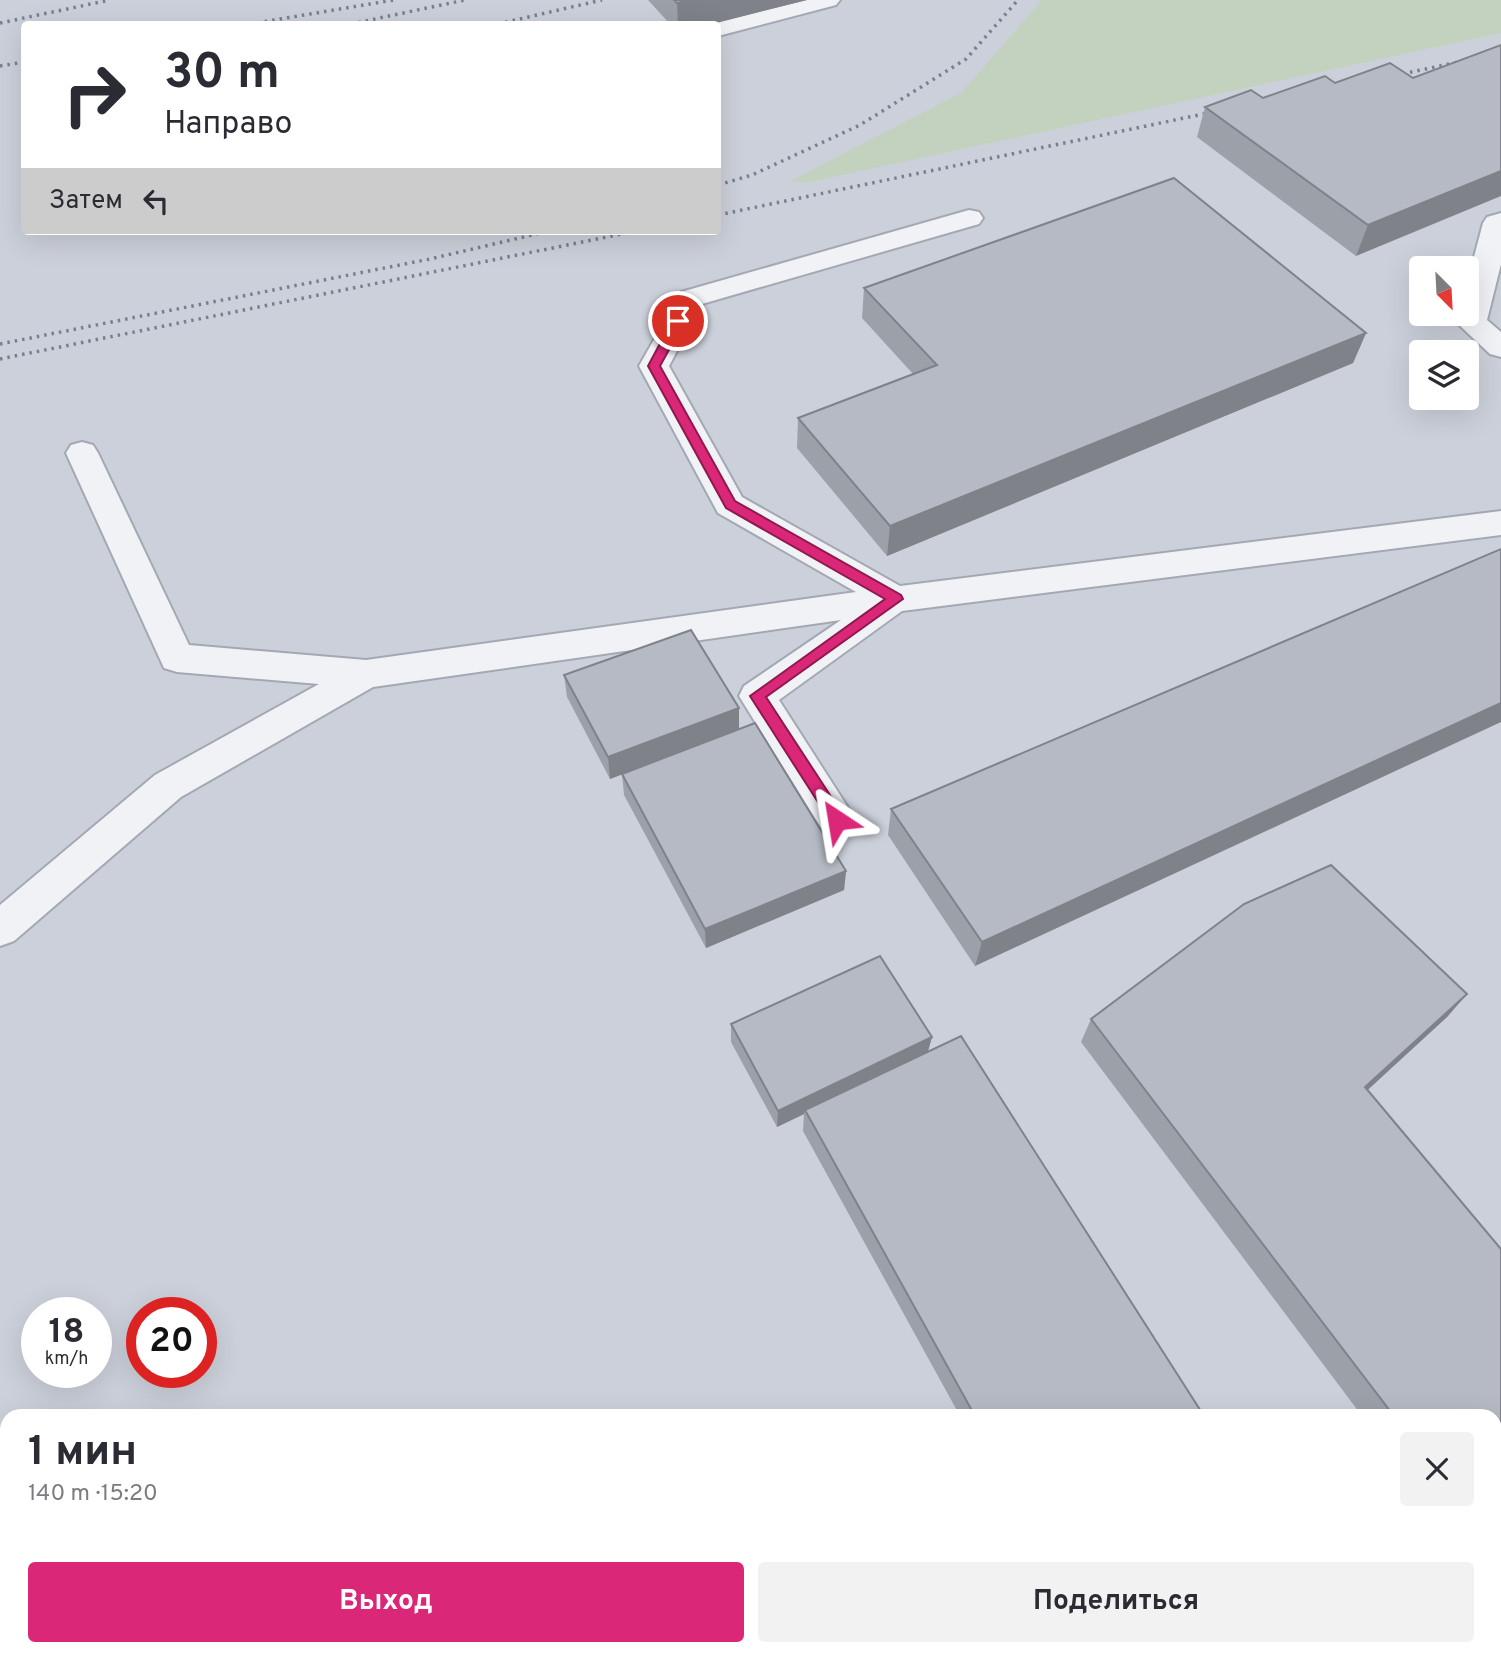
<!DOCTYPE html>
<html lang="ru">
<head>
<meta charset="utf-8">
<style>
	body { margin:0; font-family:Overpass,sans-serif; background:#f2f2f3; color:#2b2b33; height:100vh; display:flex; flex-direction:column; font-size:26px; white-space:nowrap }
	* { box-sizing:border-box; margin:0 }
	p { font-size:23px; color:#7c7c81 }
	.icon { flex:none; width:38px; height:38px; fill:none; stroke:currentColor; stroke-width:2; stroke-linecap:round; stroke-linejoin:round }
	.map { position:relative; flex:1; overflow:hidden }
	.drawer { position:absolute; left:0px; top:1409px; width:1502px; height:247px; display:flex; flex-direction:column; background:#fff; border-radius:21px 21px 0 0; box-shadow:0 7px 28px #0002 }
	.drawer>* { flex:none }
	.top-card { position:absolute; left:21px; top:21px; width:700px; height:214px; border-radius:7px; box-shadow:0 7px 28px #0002; background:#fff; color:#2b2b33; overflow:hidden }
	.needle { width:46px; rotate:156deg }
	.fabs { position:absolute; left:1409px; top:256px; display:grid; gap:14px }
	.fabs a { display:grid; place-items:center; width:70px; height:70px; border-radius:7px; background:#fff; box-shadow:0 7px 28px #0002; font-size:35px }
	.speed { position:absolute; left:21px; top:1297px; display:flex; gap:14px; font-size:35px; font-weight:700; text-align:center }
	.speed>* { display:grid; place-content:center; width:91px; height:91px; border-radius:50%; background:#fff; box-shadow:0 7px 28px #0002; line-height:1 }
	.speed small { font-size:18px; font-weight:400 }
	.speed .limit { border:10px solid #d22; background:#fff; color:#111 }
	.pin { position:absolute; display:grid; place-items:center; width:60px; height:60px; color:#fff; margin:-30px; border:4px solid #fff; border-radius:50%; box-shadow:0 2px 7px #0007 }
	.me { position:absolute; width:77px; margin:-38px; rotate:327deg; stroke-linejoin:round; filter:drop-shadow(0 0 5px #0008) }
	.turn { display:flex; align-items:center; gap:24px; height:147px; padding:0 28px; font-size:32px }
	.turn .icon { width:91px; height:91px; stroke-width:2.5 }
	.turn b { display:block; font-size:49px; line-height:60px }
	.then { display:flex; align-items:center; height:66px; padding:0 28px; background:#0003; gap:14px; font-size:26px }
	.round { display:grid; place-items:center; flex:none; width:74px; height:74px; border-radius:7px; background:#f2f2f3 }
	.overview { display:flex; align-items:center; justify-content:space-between; height:119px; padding:0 28px }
	h1 { font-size:42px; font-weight:700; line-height:52px }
	.cta { display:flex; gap:14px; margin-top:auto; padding:14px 28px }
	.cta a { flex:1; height:80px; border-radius:7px; background:#db2777; color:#fff; font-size:28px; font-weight:700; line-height:80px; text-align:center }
	.cta a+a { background:#f2f2f3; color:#2b2b33 }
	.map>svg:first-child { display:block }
</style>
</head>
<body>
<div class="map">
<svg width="1501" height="1655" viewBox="0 0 1501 1655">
	<rect width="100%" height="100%" fill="#dee1e8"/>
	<path fill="#ccd0da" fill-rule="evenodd" d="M0,0h1501v1655h-1501zM24,24h694v207h-694zM1421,268h45v45h-45zM1421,352h45v45h-45zM37,1312h59v60h-59zM142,1312h59v60h-59zM7,1416h1487v232h-1487z"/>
	<polygon fill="#c2d2be" points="1042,0 1501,0 1501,33 805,183 790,181 961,93"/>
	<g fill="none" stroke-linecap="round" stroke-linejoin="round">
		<g stroke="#a3a8b2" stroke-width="4">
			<g id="minor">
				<polygon points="800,0 840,0 836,5 718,36 718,24 709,24"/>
				<polygon points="969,210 979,212 983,218 979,224 702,304 669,366 742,497 900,586 1501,511 1501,535 902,611 779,700 856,820 851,831 837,836 823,831 739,696 744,686 841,620 373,687 181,797 14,941 0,946 0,905 155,775 319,684 177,672 164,668 66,453 71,445 82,442 93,445 98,453 189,645 366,660 856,592 718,513 639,366 681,292"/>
				<polygon points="1501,213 1501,264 1487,320 1501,332 1501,357 1490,354 1457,323 1460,313 1466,313 1466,287 1483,223 1487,217"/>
			</g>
		</g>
		<use href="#minor" fill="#f0f2f6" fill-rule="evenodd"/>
		<g stroke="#778091" stroke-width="3.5" stroke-dasharray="2.5 5" stroke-linecap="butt">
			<polyline points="0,23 110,0"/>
			<polyline points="250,24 394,0"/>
			<polyline points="351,24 465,0"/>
			<polyline points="498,24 602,0"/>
			<polyline points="0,66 24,62"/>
			<polyline points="1388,77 1501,53"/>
			<polyline points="718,185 752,175 860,125 966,59 1018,0"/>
			<polyline points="718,215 1223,110"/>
			<polyline points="0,344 430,259 549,231"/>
			<polyline points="0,359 637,231"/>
		</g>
	</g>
	<g fill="#9ca0a9">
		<polygon points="648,0 807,0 712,24 670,24"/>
		<polygon points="1501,45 1356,256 1197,137 1205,107 1413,78"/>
		<polygon points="864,288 1366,333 1353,363 887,556 797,448 798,418 913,374 862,318"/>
		<polygon points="1501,549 975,966 888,835 891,809"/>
		<polygon points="564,675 739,708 739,730 846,871 844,890 706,948 624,795 622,774 610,779 567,697"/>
		<polygon points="1467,994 1447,1017 1367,1090 1501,1249 1501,1600 1494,1592 1494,1416 1362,1416 1081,1042 1091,1019"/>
		<polygon points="731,1024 932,1037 928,1051 1204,1416 960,1416 803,1131 804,1114 777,1127 731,1042"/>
		<polygon points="1088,1648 1319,1648 1309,1655 1092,1655"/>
	</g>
	<g fill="#7f8289">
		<polygon points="690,0 807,0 712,24 678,24 677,3"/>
		<polygon points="1501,171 1501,196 1356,256 1368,225"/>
		<polygon points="1366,333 1353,363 887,556 890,526"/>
		<polygon points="1501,703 1501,722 975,966 982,942"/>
		<polygon points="739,708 739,730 610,779 608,757"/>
		<polygon points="846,871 844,890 706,948 705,929"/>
		<polygon points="1467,994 1447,1017 1347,1109 1365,1087"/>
		<polygon points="932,1037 927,1055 805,1110 804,1114 777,1127 778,1111"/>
	</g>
	<g fill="#b5bac4" stroke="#7f8289" stroke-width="2">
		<polygon points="674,0 690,0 677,3"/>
		<polygon points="1501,45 1501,171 1368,225 1205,107 1251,90 1263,98 1325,76 1335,83 1390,63 1413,78"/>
		<polygon points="1174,178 1366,333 890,526 798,418 937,365 864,288"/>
		<polygon points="1501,549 1501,703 982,942 891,809"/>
		<polygon points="691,630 739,708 608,757 564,675"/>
		<polygon points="755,723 846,871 705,929 622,774"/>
		<polygon points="1331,865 1467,994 1365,1087 1501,1249 1501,1557 1494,1548 1494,1416 1394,1416 1091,1019 1244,904"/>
		<polygon points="880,956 932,1037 778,1111 731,1024"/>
		<polygon points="961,1036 1204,1416 975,1416 805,1110"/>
		<polygon points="1104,1648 1319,1648 1309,1655 1108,1655"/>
	</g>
	<polygon fill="#db2777" stroke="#8e194d" stroke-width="2" points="678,317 685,321 660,366 735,501 901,595 903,599 766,697 843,815 845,820 837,826 832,824 750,696 885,599 726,508 648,366 672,321"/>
</svg>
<div class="fabs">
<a><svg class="needle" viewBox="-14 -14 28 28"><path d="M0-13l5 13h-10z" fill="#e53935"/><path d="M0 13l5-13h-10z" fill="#7c7c81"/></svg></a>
<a><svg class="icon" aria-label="layers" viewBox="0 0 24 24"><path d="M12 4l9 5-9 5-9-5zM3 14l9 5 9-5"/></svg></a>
</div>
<div class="speed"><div>18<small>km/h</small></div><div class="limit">20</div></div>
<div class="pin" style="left:678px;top:321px;background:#d93025"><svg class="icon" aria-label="arrive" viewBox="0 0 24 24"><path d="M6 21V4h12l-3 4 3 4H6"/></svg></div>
<svg class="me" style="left:837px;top:820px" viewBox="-20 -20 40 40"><path d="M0-17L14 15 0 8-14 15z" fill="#db2777" stroke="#fff" stroke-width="4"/></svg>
<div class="top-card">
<div class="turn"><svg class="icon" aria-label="right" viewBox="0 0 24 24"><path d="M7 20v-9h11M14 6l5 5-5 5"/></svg><div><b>30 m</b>Направо</div></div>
<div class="then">Затем<svg class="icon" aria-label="left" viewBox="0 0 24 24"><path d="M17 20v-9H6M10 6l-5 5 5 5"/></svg></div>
</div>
<section class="drawer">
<div class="overview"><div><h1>1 мин</h1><p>140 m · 15:20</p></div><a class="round"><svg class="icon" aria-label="close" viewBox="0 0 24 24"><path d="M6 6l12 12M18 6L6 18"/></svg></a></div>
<div class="cta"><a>Выход</a><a>Поделиться</a></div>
</section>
</div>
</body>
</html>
